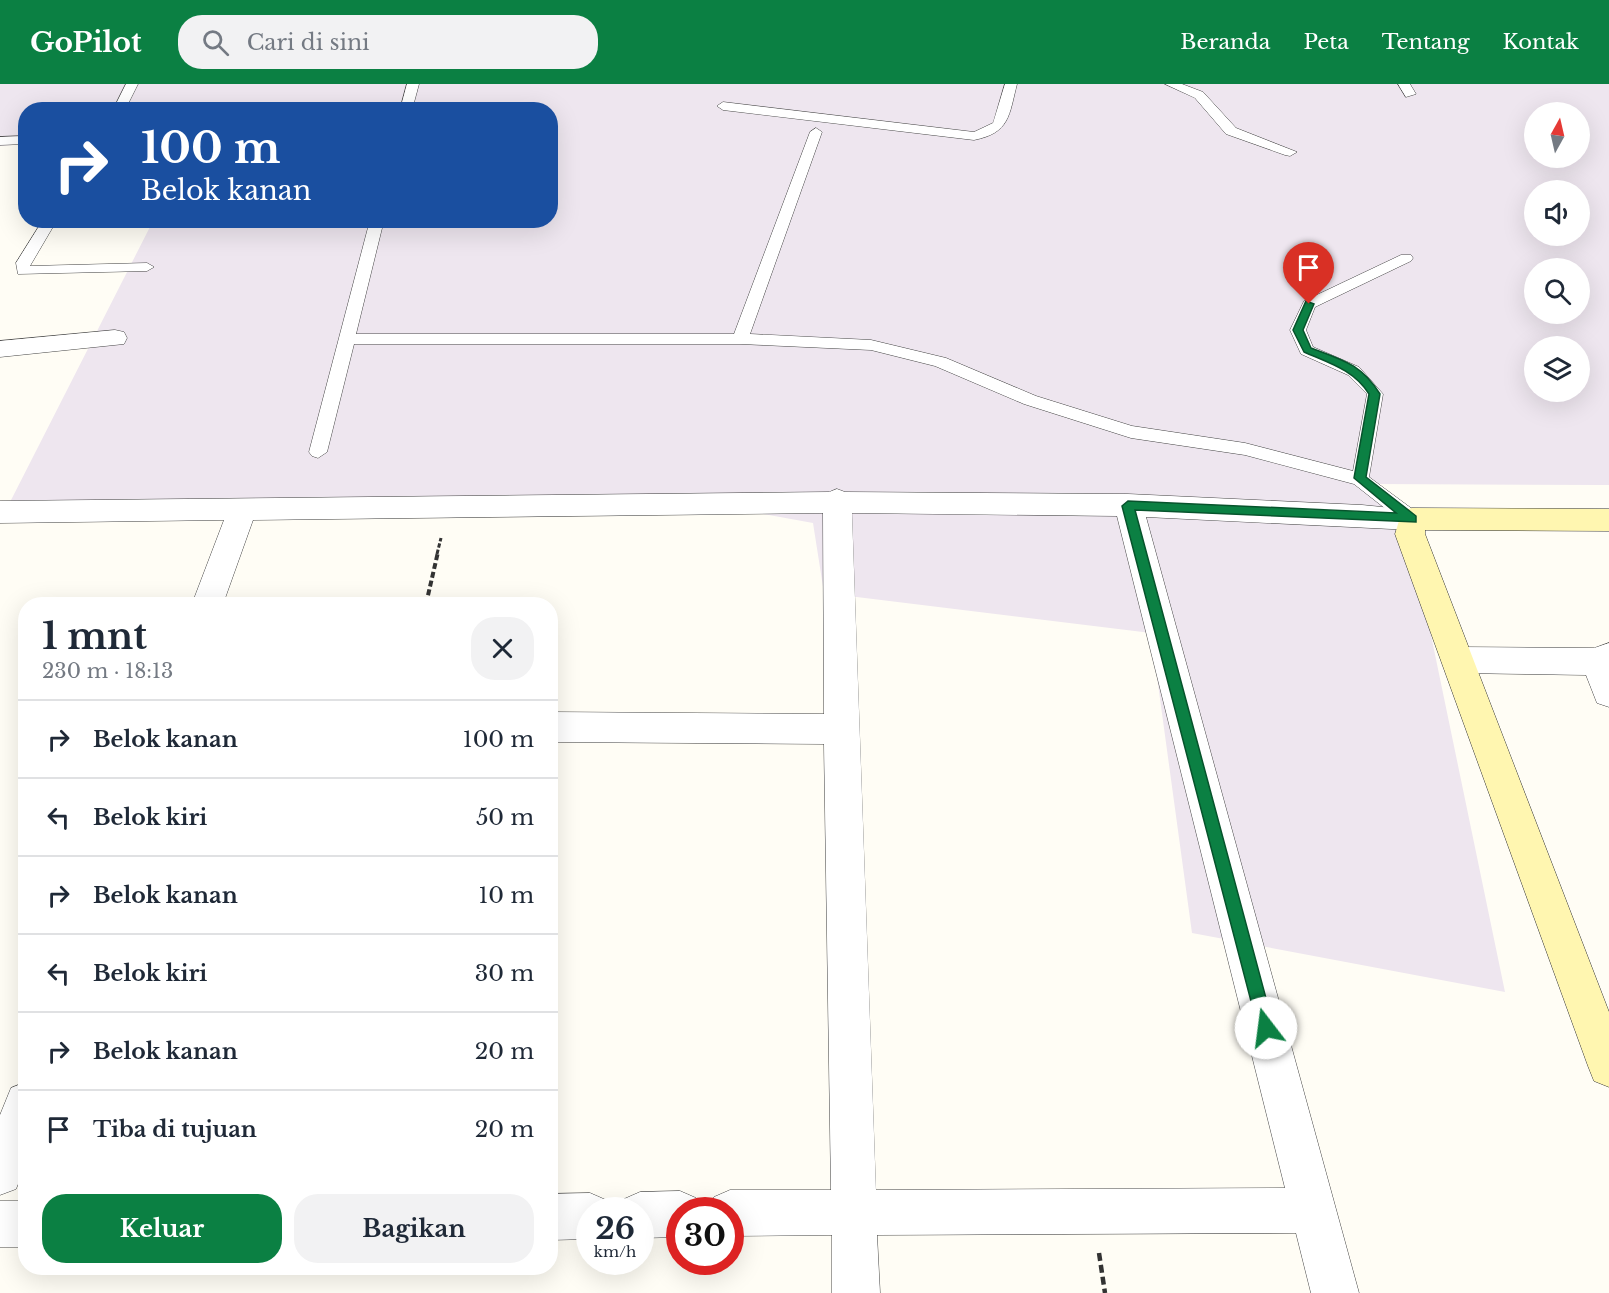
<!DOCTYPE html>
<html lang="id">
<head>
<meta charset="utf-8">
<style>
	body { margin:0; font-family:"Libre Baskerville",serif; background:#f2f2f3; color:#1f2937; height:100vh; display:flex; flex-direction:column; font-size:22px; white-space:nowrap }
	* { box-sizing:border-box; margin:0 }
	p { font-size:20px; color:#747a83 }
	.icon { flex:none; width:33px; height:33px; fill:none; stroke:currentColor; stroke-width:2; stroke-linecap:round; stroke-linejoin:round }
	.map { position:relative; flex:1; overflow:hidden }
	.sheet { position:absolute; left:18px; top:513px; width:540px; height:678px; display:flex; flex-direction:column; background:#fff; border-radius:24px; box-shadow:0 6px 24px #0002 }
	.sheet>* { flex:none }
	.guide { position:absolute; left:18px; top:18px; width:540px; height:126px; border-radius:24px; box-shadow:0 6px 24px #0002; background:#1a4fa0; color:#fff; overflow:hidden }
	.needle { width:39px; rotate:8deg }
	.tools { position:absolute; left:1524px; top:18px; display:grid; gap:12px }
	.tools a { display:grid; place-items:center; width:66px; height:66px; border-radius:50%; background:#fff; box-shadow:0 6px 24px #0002; font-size:30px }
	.speed { position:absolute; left:576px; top:1113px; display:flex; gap:12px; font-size:30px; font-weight:700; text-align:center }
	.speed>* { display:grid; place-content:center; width:78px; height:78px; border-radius:50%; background:#fff; box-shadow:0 6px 24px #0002; line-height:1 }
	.speed small { font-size:15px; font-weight:400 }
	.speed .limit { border:9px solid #d22; background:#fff; color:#111 }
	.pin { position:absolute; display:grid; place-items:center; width:51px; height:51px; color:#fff; margin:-62px -26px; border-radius:50% 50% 50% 0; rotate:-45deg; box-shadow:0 0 6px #0007 }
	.pin .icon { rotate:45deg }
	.me { position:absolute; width:66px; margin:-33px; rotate:345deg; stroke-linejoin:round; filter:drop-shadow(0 0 4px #0008) }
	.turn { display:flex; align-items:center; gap:21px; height:126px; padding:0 24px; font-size:27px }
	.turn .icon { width:78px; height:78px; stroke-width:2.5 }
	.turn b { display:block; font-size:42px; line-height:51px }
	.round { display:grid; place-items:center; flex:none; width:63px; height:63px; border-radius:24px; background:#f2f2f3 }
	.headline { display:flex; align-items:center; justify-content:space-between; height:102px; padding:0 24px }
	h1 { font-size:36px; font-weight:700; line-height:45px }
	.primary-button { display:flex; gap:12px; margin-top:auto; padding:12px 24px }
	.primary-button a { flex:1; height:69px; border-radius:24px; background:#0b8043; color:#fff; font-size:24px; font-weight:700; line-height:69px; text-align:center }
	.primary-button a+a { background:#f2f2f3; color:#1f2937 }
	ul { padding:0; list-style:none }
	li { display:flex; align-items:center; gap:18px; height:78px; padding:0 24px; border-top:2px solid #e0e1e3 }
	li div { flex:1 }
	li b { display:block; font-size:22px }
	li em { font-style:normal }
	header { display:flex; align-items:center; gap:36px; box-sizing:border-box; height:84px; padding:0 30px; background:#0b8043; color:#fff }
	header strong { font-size:28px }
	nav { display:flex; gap:33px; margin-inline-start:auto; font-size:21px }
	.search { width:420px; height:54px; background:#f2f2f3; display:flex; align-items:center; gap:15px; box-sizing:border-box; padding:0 21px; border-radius:24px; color:#747a83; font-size:22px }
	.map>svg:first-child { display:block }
</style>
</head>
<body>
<header>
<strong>GoPilot</strong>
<div class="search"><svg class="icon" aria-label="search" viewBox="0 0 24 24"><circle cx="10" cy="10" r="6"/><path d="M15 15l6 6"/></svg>Cari di sini</div>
<nav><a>Beranda</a><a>Peta</a><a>Tentang</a><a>Kontak</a></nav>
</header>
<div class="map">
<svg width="1609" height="1209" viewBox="0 0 1609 1209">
	<rect width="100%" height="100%" fill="#fffdf5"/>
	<path fill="#eee6ef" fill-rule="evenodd" d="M0,0h1609v401l-235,-1 36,50 95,458 -313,-59 -41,-300 -327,-40 -11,-70 -93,-17 -714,4 147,-289 397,-1v-110h-524l-1,34 -25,2zM1534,28h46v46h-46zM1534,106h46v46h-46zM1534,184h46v46h-46zM1534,262h46v46h-46z"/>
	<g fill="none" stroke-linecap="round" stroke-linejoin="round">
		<g stroke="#444" stroke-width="1">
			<g id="service">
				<polygon points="126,0 138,0 125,26 113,26"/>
				<polygon points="407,0 419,0 412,26 400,26"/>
				<path d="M1005,0h12c-8,31 -7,49 -43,56l-251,-30 -6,-4 6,-4 251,30 19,-9z"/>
				<polygon points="1165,0 1182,0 1203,8 1236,44 1297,68 1290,72 1285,71 1226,50 1195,14"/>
				<polygon points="1398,0 1410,0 1416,10 1406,13"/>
				<polygon points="816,44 822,48 750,250 871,256 946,274 1036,312 1132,342 1245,359 1353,387 1367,310 1348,291 1301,270 1290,246 1304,217 1401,171 1411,171 1413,174 1411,177 1315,223 1306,246 1313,263 1359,283 1383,310 1369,393 1419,430 1421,435 1419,440 1405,440 1354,400 1245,371 1131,354 1024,320 935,282 871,266 740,260 354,260 327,368 318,374 312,372 309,368 370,136 384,136 356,250 734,250 810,48"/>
				<polygon points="26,52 26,60 0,61 0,53"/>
				<polygon points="43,136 57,136 30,182 147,179 154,183 147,187 18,190 16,179"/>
			</g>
		</g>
		<g stroke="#444" stroke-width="1">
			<g id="minor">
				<polygon points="115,246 124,248 127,254 124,260 0,273 0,257"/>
				<path d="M837,405l8,3 283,2 234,11 60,6 5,8 -5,8 -10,3 -266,-13 213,776h-48l-15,-60 -419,2 3,58h-48v-58l-102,1v-26h-22l6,-13 16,-7h101l-7,-446 -274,-2v-30l274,2 -1,-201 -570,7 -30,84h-31l32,-84 -224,3v-22l829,-9zM852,429l265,3 168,672 -409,2z"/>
				<polygon points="1609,559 1609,623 1597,619 1586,591 1458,589 1447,586 1442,576 1447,566 1458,563 1594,564"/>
				<polygon points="26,998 26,1080 16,1105 0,1111 0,1031 11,1004"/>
				<polygon points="680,1107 696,1114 701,1126 680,1126 680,1153 640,1154 640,1126 619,1126 624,1115 640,1108"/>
				<polygon points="590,1109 606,1116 610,1126 590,1126 590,1155 550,1156 550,1110"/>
				<rect x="0" y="1117" width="26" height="46"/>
			</g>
		</g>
		<g stroke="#333" stroke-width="1">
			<polygon id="secondary" points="1412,424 1609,425 1609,447 1425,446 1425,450 1609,928 1609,1003 1594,997 1588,982 1395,450 1402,427"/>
		</g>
		<polyline stroke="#333" stroke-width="3" stroke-dasharray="4.5 2" stroke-linecap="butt" points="437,470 441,454"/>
		<polyline stroke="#333" stroke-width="4" stroke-dasharray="6 3" stroke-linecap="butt" points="426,520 438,468"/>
		<polyline stroke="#333" stroke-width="4.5" stroke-dasharray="8 4" stroke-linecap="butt" points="1099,1169 1105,1209"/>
		<use href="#service" fill="#fff" fill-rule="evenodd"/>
		<use href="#minor" fill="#fff" fill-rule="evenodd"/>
		<use href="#secondary" fill="#fff6b0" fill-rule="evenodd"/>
	</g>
	<path fill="#0b8043" stroke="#07532c" stroke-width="1.5" d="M1306,217l8,3 -11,26 8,18c32,12 50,16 69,46l-14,83 50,39v6l-281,-12 139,518 -2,6 -6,2 -6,-2 -2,-6 -136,-522 6,-5 268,12 -42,-35 15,-84c-15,-24 -40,-31 -65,-42l-11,-22z"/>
</svg>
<div class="tools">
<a><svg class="needle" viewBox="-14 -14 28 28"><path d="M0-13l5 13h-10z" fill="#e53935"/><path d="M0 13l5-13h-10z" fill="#747a83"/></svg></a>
<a><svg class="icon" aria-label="sound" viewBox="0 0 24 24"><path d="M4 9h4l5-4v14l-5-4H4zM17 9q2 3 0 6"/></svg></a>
<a><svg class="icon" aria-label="search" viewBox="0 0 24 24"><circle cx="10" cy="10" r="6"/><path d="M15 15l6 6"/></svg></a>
<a><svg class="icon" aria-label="layers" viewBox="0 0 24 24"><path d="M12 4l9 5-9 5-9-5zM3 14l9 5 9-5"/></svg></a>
</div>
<div class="speed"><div>26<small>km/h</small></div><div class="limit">30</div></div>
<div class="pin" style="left:1309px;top:220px;background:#d93025"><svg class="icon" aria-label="arrive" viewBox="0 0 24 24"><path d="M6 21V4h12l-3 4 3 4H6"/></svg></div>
<svg class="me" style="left:1266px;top:944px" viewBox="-20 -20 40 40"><circle r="19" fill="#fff"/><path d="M0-13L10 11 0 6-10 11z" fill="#0b8043"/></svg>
<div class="guide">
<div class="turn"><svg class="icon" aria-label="right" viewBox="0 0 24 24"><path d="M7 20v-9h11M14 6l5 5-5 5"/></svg><div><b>100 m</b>Belok kanan</div></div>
</div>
<section class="sheet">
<div class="headline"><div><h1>1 mnt</h1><p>230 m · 18:13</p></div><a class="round"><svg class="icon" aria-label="close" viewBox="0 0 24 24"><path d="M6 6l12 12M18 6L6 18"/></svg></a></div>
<ul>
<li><svg class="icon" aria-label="right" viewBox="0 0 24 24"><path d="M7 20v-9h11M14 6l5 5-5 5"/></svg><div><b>Belok kanan</b></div><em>100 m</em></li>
<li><svg class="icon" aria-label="left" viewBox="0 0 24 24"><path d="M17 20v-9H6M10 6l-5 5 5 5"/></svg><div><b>Belok kiri</b></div><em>50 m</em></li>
<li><svg class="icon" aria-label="right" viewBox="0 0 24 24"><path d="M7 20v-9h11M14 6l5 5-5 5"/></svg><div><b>Belok kanan</b></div><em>10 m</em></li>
<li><svg class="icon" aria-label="left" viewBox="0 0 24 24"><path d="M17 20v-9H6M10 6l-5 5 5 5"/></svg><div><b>Belok kiri</b></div><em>30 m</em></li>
<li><svg class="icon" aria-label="right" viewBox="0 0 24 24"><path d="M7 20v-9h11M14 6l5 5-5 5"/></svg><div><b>Belok kanan</b></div><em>20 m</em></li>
<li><svg class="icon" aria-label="arrive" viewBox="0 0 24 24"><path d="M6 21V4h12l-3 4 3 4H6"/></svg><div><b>Tiba di tujuan</b></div><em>20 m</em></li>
</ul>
<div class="primary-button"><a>Keluar</a><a>Bagikan</a></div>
</section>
</div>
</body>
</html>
